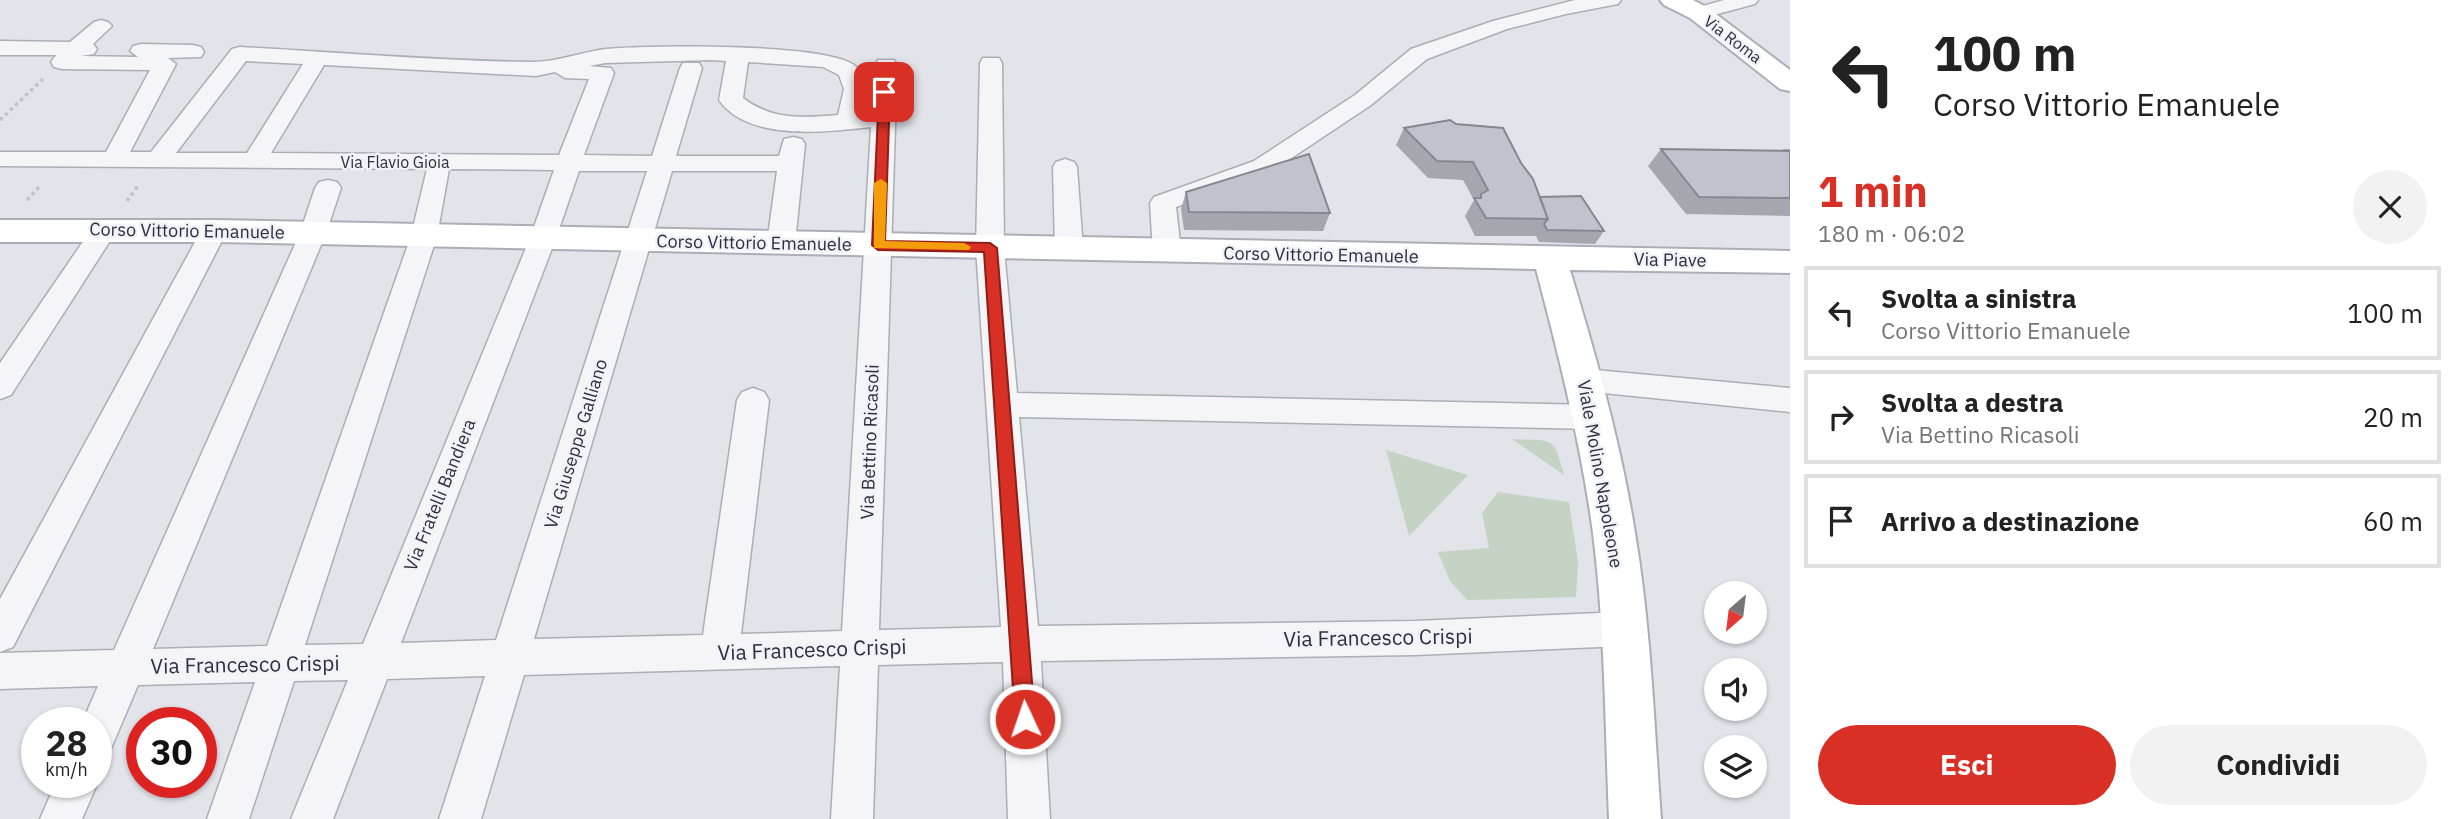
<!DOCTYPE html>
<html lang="it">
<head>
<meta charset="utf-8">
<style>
	body { margin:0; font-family:"IBM Plex Sans",sans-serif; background:#f2f2f2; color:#222; height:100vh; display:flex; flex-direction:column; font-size:26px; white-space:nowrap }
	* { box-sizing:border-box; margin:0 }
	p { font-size:23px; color:#767676 }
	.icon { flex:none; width:38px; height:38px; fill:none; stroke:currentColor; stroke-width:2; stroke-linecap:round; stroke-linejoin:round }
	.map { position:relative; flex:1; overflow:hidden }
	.drawer { display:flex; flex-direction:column; background:#fff; width:665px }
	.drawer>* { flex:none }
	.hud { background:#fff; color:#222; overflow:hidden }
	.needle { width:46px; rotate:208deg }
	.buttons { position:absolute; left:1704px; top:581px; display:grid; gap:14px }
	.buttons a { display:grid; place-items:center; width:63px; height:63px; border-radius:50%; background:#fff; box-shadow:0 2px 5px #0004; font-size:35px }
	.speed { position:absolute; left:21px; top:707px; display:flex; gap:14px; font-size:35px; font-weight:700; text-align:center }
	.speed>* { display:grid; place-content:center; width:91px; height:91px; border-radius:50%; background:#fff; box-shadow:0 2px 5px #0004; line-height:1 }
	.speed small { font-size:18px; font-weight:400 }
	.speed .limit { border:10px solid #d22; background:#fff; color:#111 }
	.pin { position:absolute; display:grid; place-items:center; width:60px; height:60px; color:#fff; margin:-30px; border-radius:14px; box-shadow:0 4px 10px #0006 }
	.me { position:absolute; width:77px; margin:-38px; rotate:357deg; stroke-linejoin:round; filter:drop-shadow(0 0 5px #0008) }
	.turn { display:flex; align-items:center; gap:24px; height:147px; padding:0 28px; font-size:32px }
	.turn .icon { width:91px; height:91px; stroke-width:2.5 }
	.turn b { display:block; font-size:49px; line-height:60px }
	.round { display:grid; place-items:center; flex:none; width:74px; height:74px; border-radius:37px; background:#f2f2f2 }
	.head { display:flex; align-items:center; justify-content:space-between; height:119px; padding:0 28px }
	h1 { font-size:42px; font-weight:700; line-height:52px; color:#d93025 }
	.button { display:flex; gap:14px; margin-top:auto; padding:14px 28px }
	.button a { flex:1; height:80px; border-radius:42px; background:#d93025; color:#fff; font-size:28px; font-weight:700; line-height:80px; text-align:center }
	.button a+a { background:#f2f2f2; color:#222 }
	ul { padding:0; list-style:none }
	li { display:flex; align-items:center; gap:21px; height:94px; margin:0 14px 10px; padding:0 14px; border:4px solid #e0e0e0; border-radius:0px }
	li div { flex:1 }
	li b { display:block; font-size:26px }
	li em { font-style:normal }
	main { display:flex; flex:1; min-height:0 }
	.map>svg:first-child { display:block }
</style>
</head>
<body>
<main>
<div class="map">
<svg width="1790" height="819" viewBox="0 0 1790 819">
	<rect width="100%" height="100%" fill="#e2e4ea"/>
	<g fill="#c4d3c4">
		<path d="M1512,439c41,2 41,-5 52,36z"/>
		<polygon points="1386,450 1468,475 1409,536"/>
		<polygon points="1498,492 1569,502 1578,562 1576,597 1467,600 1450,581 1438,552 1489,548 1482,513"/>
	</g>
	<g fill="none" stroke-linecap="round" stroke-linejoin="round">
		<g stroke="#abadb7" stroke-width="3">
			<g id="street">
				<polygon points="1575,0 1621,0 1618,4 1566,14 1507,29 1427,59 1371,105 1272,171 1176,207 1181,251 1177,257 1167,260 1157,257 1153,251 1150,203 1154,197 1254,161 1355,95 1411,49 1493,21"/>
				<polygon points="1724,0 1758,0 1755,4 1699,19 1692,17 1689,13 1692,9"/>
				<path d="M101,20l7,2 4,4 -19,18 4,5 -3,5 -13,2 57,1 -8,-6 3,-5 8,-2 52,1 8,2 3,5 -3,5 -33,1 8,6 -46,88h21l81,-103 8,-2c97,5 195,14 292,15 25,0 49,-10 74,-13 44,-4 216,-6 248,16 17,12 11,31 7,48l11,1 3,-49 3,-5h16l3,5 -18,565 122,-3 -25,-379 4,-185 3,-5h16l3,5 2,185 13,145 575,12 11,3 5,9 -5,9 -11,3 -573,-12 19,209 377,-5 208,-9 13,5 6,12 -6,12 -13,5 -208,9 -374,6 9,158h-42l-5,-157 -125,3 -5,154h-42l9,-153 -316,9 -43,144h-42l46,-143 -98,3 -54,140h-42l57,-139 -54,1 -45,138h-42l48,-137 -117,3 -28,66 -14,6v-34h-14l16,-37 -98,3v-36l114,-3 186,-417 15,-45 4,-6 9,-2 9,2 4,6 -15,45 -173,416 114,-3 144,-410 16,-67 -427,-3v-14h106l44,-82 -88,-1 -8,-2 -3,-5 5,-7h-56v-14l70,1 24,-20zM711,60l15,1 -7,39c29,42 109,32 152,27l-29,504 -101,3 28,-234 -5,-8 -11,-4 -11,4 -5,8 -34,235 -169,4 138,-468h105l-10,72 4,6 10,3 10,-3 4,-6 10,-99 -3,-5 -9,-2 -9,2 -5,17h-103l26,-88 -3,-5h-16l-3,5 -28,88 -68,-1 30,-82 -3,-5 -22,-2 16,-3zM246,61l57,3 -56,89h-71zM748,62l75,5 16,8 5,14 -6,26c-36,3 -66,5 -95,-17zM324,65l212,11 19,-4 10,6 24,1 -30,76 -288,-2zM449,169l105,1 -24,68 -167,406 -58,1 132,-409zM579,171h68l-151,469 -95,3 155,-405z"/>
				<polygon points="1065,159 1074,162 1077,167 1083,249 1079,255 1069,258 1059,255 1055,249 1053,167 1056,162"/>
				<polygon points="104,221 113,224 117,230 11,395 0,399 0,363 95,224"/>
				<polygon points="214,222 223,225 227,231 13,647 0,652 0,599 201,231 205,225"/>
				<polygon points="1584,369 1790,388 1790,412 1584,391 1573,388 1569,380 1573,372"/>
				<polygon points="96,778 98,782 82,819 40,819 56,782 96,782"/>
			</g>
		</g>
		<g stroke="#abadb7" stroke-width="4">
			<g id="secondary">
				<polygon points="1660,0 1693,0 1708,8 1790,70 1790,91 1780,89 1690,18 1664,5"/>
				<path d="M0,220h214l1576,31v22l-220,-3c26,86 51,174 65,263 16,94 19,191 26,286h-52c-4,-95 -4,-191 -16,-286 -12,-89 -34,-177 -57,-264l-1322,-27h-214z"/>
			</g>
		</g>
		<g stroke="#c1c1c8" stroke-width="3.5" stroke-dasharray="3.5 3.5" stroke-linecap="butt">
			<polyline points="0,120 43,79"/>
			<polyline points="27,200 40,186"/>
			<polyline points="127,201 138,186"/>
		</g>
		<use href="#street" fill="#f5f5f8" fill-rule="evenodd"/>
		<use href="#secondary" fill="#fff" fill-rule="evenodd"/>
	</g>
	<g fill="#a5a7af">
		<polygon points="1404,128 1540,197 1604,231 1595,244 1539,242 1536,236 1475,236 1465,216 1474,200 1463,180 1428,178 1396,145"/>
		<polygon points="1661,149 1781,151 1783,149 1790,149 1790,216 1686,214 1648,166"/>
		<polygon points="1186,192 1330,213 1323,231 1184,230 1181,209"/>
	</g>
	<g fill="#c0c2cc" stroke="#86888f" stroke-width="2">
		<polygon points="1450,120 1456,124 1503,128 1521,163 1533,179 1548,219 1486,218 1474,198 1481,198 1481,194 1488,190 1473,162 1437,161 1404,128"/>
		<polygon points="1661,149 1790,151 1790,198 1699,197"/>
		<polygon points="1309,154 1330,213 1189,212 1186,192"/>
		<polygon points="1581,196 1604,231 1547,230 1544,224 1548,219 1540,197"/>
	</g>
	<polygon fill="#d93025" stroke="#8d1f18" stroke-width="2" points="884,89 890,92 885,241 990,243 997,248 1035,719 1032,726 1025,729 1018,726 1015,719 984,252 878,250 872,245 879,92"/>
	<polygon fill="#f59e0b" points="881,179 887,183 885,241 964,243 971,247 969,250 874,248 874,183"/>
	<g text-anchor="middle" stroke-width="5" stroke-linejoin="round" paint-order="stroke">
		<g font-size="16" fill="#2c2e41" stroke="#f2f3f7">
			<text transform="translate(1733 39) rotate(37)" y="6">Via Roma</text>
			<text x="395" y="168">Via Flavio Gioia</text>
		</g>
		<g font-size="18" fill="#2c2e41" stroke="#f2f3f7">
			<text transform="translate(187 231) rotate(1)" y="6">Corso Vittorio Emanuele</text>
			<text transform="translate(754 243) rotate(1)" y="6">Corso Vittorio Emanuele</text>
			<text transform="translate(1321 255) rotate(1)" y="6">Corso Vittorio Emanuele</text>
			<text transform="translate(1670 260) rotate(1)" y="6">Via Piave</text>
			<text transform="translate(870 442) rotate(-88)" y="6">Via Bettino Ricasoli</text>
			<text transform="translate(576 444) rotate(-73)" y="6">Via Giuseppe Galliano</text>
			<text transform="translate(1600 474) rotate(80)" y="6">Viale Molino Napoleone</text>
			<text transform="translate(440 495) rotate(-68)" y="6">Via Fratelli Bandiera</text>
		</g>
		<g font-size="21" fill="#2c2e41" stroke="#f2f3f7">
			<text transform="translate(1378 638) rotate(-1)" y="7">Via Francesco Crispi</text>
			<text transform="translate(812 650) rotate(-2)" y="7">Via Francesco Crispi</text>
			<text transform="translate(245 665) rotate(-1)" y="7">Via Francesco Crispi</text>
		</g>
	</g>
</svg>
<div class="buttons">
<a><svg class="needle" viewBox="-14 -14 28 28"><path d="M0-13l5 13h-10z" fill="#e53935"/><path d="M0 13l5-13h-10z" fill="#767676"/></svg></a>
<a><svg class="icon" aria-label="sound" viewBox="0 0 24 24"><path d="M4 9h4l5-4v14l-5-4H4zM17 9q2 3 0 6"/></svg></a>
<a><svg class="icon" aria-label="layers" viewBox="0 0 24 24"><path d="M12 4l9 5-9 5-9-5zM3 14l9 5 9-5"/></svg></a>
</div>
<div class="speed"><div>28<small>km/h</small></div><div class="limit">30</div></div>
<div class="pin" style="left:884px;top:92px;background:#d93025"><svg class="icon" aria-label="arrive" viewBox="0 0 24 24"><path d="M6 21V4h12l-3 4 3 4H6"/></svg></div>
<svg class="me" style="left:1025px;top:719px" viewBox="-20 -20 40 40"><circle r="17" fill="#d93025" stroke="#fff" stroke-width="3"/><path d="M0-11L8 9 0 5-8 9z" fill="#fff"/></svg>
</div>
<section class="drawer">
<div class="hud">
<div class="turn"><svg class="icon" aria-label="left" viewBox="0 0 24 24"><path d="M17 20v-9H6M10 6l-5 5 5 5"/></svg><div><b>100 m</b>Corso Vittorio Emanuele</div></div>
</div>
<div class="head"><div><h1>1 min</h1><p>180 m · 06:02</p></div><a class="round"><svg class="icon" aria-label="close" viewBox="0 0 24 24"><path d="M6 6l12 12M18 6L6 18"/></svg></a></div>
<ul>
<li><svg class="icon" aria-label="left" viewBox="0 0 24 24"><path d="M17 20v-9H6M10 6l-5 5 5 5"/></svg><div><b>Svolta a sinistra</b><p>Corso Vittorio Emanuele</p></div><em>100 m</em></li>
<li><svg class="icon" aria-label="right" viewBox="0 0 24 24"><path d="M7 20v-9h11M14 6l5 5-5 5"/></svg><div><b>Svolta a destra</b><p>Via Bettino Ricasoli</p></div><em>20 m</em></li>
<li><svg class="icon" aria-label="arrive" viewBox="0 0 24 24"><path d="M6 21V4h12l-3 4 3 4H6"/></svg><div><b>Arrivo a destinazione</b></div><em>60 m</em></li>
</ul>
<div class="button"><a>Esci</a><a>Condividi</a></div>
</section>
</main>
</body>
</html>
